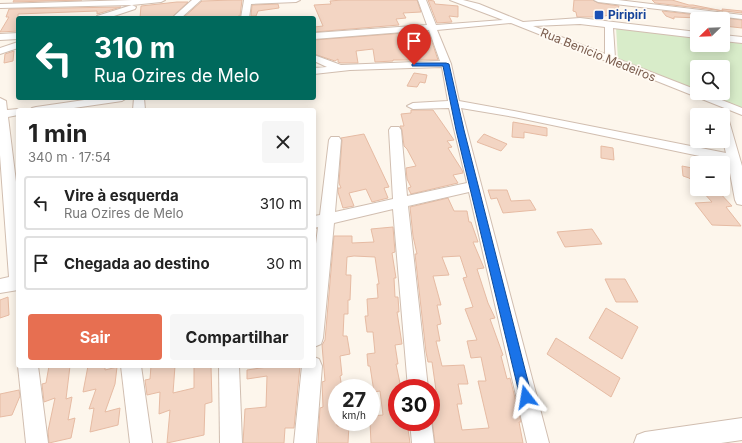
<!DOCTYPE html>
<html lang="pt">
<head>
<meta charset="utf-8">
<style>
	body { margin:0; font-family:Inter,sans-serif; background:#f6f6f6; color:#222; height:100vh; display:flex; flex-direction:column; font-size:15px; white-space:nowrap }
	* { box-sizing:border-box; margin:0 }
	p { font-size:13px; color:#767676 }
	.icon { flex:none; width:22px; height:22px; fill:none; stroke:currentColor; stroke-width:2; stroke-linecap:round; stroke-linejoin:round }
	.map { position:relative; flex:1; overflow:hidden }
	.details { position:absolute; left:16px; top:108px; width:300px; height:260px; display:flex; flex-direction:column; background:#fff; border-radius:4px; box-shadow:0 2px 10px #0003 }
	.details>* { flex:none }
	.banner { position:absolute; left:16px; top:16px; width:300px; height:84px; border-radius:4px; box-shadow:0 2px 10px #0003; background:#00695c; color:#fff; overflow:hidden }
	.needle { width:26px; rotate:247deg }
	.controls { position:absolute; left:690px; top:12px; display:grid; gap:8px }
	.controls a { display:grid; place-items:center; width:40px; height:40px; border-radius:4px; background:#fff; box-shadow:0 2px 10px #0003; font-size:20px }
	.speed { position:absolute; left:328px; top:379px; display:flex; gap:8px; font-size:20px; font-weight:700; text-align:center }
	.speed>* { display:grid; place-content:center; width:52px; height:52px; border-radius:50%; background:#fff; box-shadow:0 2px 10px #0003; line-height:1 }
	.speed small { font-size:10px; font-weight:400 }
	.speed .limit { border:6px solid #d22; background:#fff; color:#111 }
	.pin { position:absolute; display:grid; place-items:center; width:34px; height:34px; color:#fff; margin:-41px -17px; border-radius:50% 50% 50% 0; rotate:-45deg; box-shadow:0 0 4px #0007 }
	.pin .icon { rotate:45deg }
	.me { position:absolute; width:44px; margin:-22px; rotate:346deg; stroke-linejoin:round; filter:drop-shadow(0 0 3px #0008) }
	.turn { display:flex; align-items:center; gap:14px; height:84px; padding:0 12px; font-size:18px }
	.turn .icon { width:52px; height:52px; stroke-width:2.5 }
	.turn b { display:block; font-size:28px; line-height:34px }
	.round { display:grid; place-items:center; flex:none; width:42px; height:42px; border-radius:4px; background:#f6f6f6 }
	.headline { display:flex; align-items:center; justify-content:space-between; height:68px; padding:0 12px }
	h1 { font-size:24px; font-weight:700; line-height:30px }
	.cta { display:flex; gap:8px; margin-top:auto; padding:8px 12px }
	.cta a { flex:1; height:46px; border-radius:4px; background:#e76f51; color:#fff; font-size:16px; font-weight:700; line-height:46px; text-align:center }
	.cta a+a { background:#f6f6f6; color:#222 }
	ul { padding:0; list-style:none }
	li { display:flex; align-items:center; gap:12px; height:54px; margin:0 8px 6px; padding:0 4px; border:2px solid #e0e0e0; border-radius:4px }
	li div { flex:1 }
	li b { display:block; font-size:15px }
	li em { font-style:normal }
	.map>svg:first-child { display:block }
</style>
</head>
<body>
<div class="map">
<svg width="742" height="443" viewBox="0 0 742 443">
	<rect width="100%" height="100%" fill="#fdf6ec"/>
	<polygon fill="#d8ecc9" points="616,27 697,38 697,45 723,45 723,41 742,43 742,108 702,93 723,93 723,67 697,67 697,91 618,60"/>
	<g fill="#f3d5c3" stroke="#e6bba3" fill-rule="evenodd">
		<polygon points="14,0 82,0 13,2"/>
		<polygon points="233,0 242,0 240,16 238,16 238,18 183,18 202,1"/>
		<polygon points="342,0 417,0 421,12 403,13 406,18 396,19 399,25 314,32 314,27 323,26 314,5 331,4 330,1"/>
		<polygon points="428,0 434,1 435,4 458,6 458,17 449,16 452,22 437,23"/>
		<polygon points="574,0 593,0 598,3 619,6 616,13 601,17 577,17 576,12 573,11"/>
		<polygon points="652,0 672,0 689,5 693,5 723,11 722,9 742,11 742,13 655,3"/>
		<polygon points="177,2 188,2 171,18 140,18 141,6"/>
		<polygon points="278,4 279,8 258,11 256,16 251,16 252,5"/>
		<polygon points="121,7 97,14 97,11 18,14 18,31 0,32 9,17 6,17 9,9"/>
		<polygon points="662,11 742,20 742,28 724,26 723,19 674,17 674,19 666,16"/>
		<polygon points="404,33 429,33 438,60 393,60 393,61 375,62 373,49 356,51 358,63 341,63 338,62 338,59 335,61 314,54 314,40"/>
		<polygon points="14,51 13,61 4,63 5,54"/>
		<polygon points="414,73 427,75 425,83 420,82 417,87 407,86"/>
		<polygon points="411,110 433,110 454,140 447,141 452,147 448,148 462,170 463,173 453,175 458,183 411,194 408,188 411,187 407,179 406,168 416,166 407,149 404,146 402,130 400,126 404,126 401,114 411,113"/>
		<polygon points="513,122 547,128 547,136 524,132 524,138 512,137"/>
		<polygon points="364,134 389,187 384,188 388,198 372,202 366,189 349,193 354,206 343,208 338,192 338,188 341,188 339,183 342,140 341,138"/>
		<polygon points="484,134 507,144 501,151 477,142"/>
		<polygon points="601,146 613,148 614,160 601,158"/>
		<polygon points="682,166 697,169 697,186 689,178 683,176"/>
		<polygon points="488,190 507,190 511,201 530,200 536,210 503,213 497,198 491,199"/>
		<polygon points="717,190 732,206 726,207 741,226 712,225 695,203 712,202 702,191"/>
		<path d="M448,198l6,13h13l2,11h2l7,20h-5l11,26 -7,1 11,34 7,15 -5,1 13,36 -2,1 6,23 3,-1 11,44h-2l4,21h-88l-3,-23 -1,-1v-28l5,-1 -4,-28h-4l-2,-10 -11,-98h2l-4,-18 -3,-29zM460,256l7,21 -4,1 10,29 -8,2 12,31 -10,1 4,17 10,-1 5,24h-8l11,47 -27,2 -5,-26h5l-4,-20h10l-4,-19 -22,1 -6,-25h4l-3,-16 4,-1 -4,-19h4l-8,-29 16,-1 -7,-18z"/>
		<polygon points="393,227 395,252 392,253 396,278 394,278 395,297 398,297 399,312 397,312 402,344 395,345 398,364 396,364 401,388 397,388 397,422 407,422 410,443 371,443 370,422 371,416 383,415 380,391 374,392 370,366 368,366 367,354 375,353 373,332 367,332 365,316 368,316 367,299 378,298 377,284 379,284 375,257 354,256 347,257 346,275 351,275 350,300 348,300 348,314 344,314 343,336 347,336 350,354 340,356 342,375 340,376 342,388 337,388 337,426 349,425 348,443 318,443 320,408 323,407 322,382 325,381 322,345 325,340 334,236 352,236 352,243 374,242 371,229"/>
		<polygon points="592,229 602,244 565,247 557,232"/>
		<polygon points="605,279 625,279 638,302 616,302"/>
		<polygon points="8,297 9,315 0,318 0,300"/>
		<polygon points="606,308 638,327 622,359 589,338"/>
		<polygon points="556,338 620,378 611,397 547,354"/>
		<polygon points="49,366 70,366 66,399 72,397 68,420 75,418 71,438 49,443 48,431 55,398 44,402 42,384 46,383"/>
		<polygon points="88,366 105,366 105,370 117,367 115,384 105,412 120,408 118,425 90,432 94,408 89,409 96,389 83,392"/>
		<polygon points="151,366 175,366 173,393 194,388 194,366 211,366 212,402 205,404 204,435 167,443 170,410 159,414 160,392 147,395 145,380 150,379"/>
		<polygon points="274,366 300,366 294,428 285,428 284,443 243,443 245,409 266,407 267,376 247,379 247,370"/>
		<polygon points="19,390 20,396 12,415 0,417 0,394"/>
	</g>
	<g fill="none" stroke-linecap="round" stroke-linejoin="round">
		<g stroke="#d1beb0" stroke-width="2">
			<g id="minor">
				<polygon points="132,0 165,0 161,2 132,5 136,7 135,9 108,18 96,18 97,16 132,5 0,8 0,4"/>
				<polygon points="192,0 201,0 181,18 172,18"/>
				<polygon points="244,0 300,0 296,2 251,4 249,18 241,18"/>
				<path d="M418,0h8l10,25 67,-5 -53,-20h13l16,4 44,18 57,-4 117,14v6l-84,-10 2,30 82,32v3h7l38,15v7l-231,-92 -74,7 14,34 8,37 55,10 212,42 -3,-12v-24l4,2 2,2 13,45v39l-5,-1 -2,-4 -7,-38 -214,-45 -53,-9 88,335h-22l-58,-251 -61,14 20,182h-20l-15,-179 -59,14 -11,115 -2,6 -7,3v-86l4,-34 -4,1v-12l6,-1 9,-75 2,-3h8l2,3 -6,72 58,-13 -4,-69 2,-3h8l2,3 6,66 60,-13 -18,-75 -36,1 -6,-3 6,-3 35,-2 -6,-34 -92,3 -36,4v-6l13,-1 -13,-6v-6l27,10 99,-4 -11,-31 -115,9v-6l113,-8zM580,24l25,3v27l-72,-28z"/>
				<polygon points="594,0 618,0 742,15 742,19 598,2"/>
				<polygon points="18,33 18,39 0,40 0,34"/>
				<polygon points="723,35 742,37 742,43 723,41"/>
				<polygon points="18,42 18,48 0,54 0,48"/>
				<polygon points="0,98 6,101 7,110 18,109 22,110 18,110 18,115 8,117 18,198 18,290 0,293 0,279 9,277 0,155"/>
				<polygon points="98,98 127,98 122,101 60,110 30,110 32,108 36,107"/>
				<polygon points="134,98 144,98 145,110 133,110"/>
				<polygon points="314,357 319,359 322,366 316,443 294,443 302,366 314,366"/>
				<polygon points="18,366 38,366 48,443 26,443"/>
				<polygon points="121,366 141,366 152,443 130,443"/>
				<polygon points="219,366 239,366 242,443 220,443"/>
				<polygon points="742,418 742,440 721,443 634,443 637,435 645,432"/>
				<polygon points="431,420 434,443 412,443 410,422 431,422"/>
			</g>
		</g>
		<use href="#minor" fill="#fff" fill-rule="evenodd"/>
	</g>
	<polygon fill="#1a73e8" stroke="#114b97" points="414,63 446,63 449,64 464,130 532,397 531,402 526,403 522,402 520,397 456,130 443,66 412,66 412,64"/>
	<rect fill="#1a4fb4" stroke="#fffaf3" stroke-width="1.5" x="594" y="10" width="10" height="10" rx="2"/>
	<g text-anchor="middle" stroke-width="3.5" stroke-linejoin="round" paint-order="stroke">
		<g font-size="12" font-weight="bold" fill="#164399" stroke="#fffaf3" text-anchor="start">
			<text x="608" y="19">Piripiri</text>
		</g>
		<g font-size="12" fill="#7a5c4d" stroke="#fffaf3">
			<text transform="translate(598 55) rotate(22)" y="4">Rua Benício Medeiros</text>
		</g>
	</g>
</svg>
<div class="controls">
<a><svg class="needle" viewBox="-14 -14 28 28"><path d="M0-13l5 13h-10z" fill="#e53935"/><path d="M0 13l5-13h-10z" fill="#767676"/></svg></a>
<a><svg class="icon" aria-label="search" viewBox="0 0 24 24"><circle cx="10" cy="10" r="6"/><path d="M15 15l6 6"/></svg></a>
<a>+</a>
<a>−</a>
</div>
<div class="speed"><div>27<small>km/h</small></div><div class="limit">30</div></div>
<div class="pin" style="left:414px;top:65px;background:#d93025"><svg class="icon" aria-label="arrive" viewBox="0 0 24 24"><path d="M6 21V4h12l-3 4 3 4H6"/></svg></div>
<svg class="me" style="left:526px;top:397px" viewBox="-20 -20 40 40"><path d="M0-17L14 15 0 8-14 15z" fill="#1a73e8" stroke="#fff" stroke-width="4"/></svg>
<div class="banner">
<div class="turn"><svg class="icon" aria-label="left" viewBox="0 0 24 24"><path d="M17 20v-9H6M10 6l-5 5 5 5"/></svg><div><b>310 m</b>Rua Ozires de Melo</div></div>
</div>
<section class="details">
<div class="headline"><div><h1>1 min</h1><p>340 m · 17:54</p></div><a class="round"><svg class="icon" aria-label="close" viewBox="0 0 24 24"><path d="M6 6l12 12M18 6L6 18"/></svg></a></div>
<ul>
<li><svg class="icon" aria-label="left" viewBox="0 0 24 24"><path d="M17 20v-9H6M10 6l-5 5 5 5"/></svg><div><b>Vire à esquerda</b><p>Rua Ozires de Melo</p></div><em>310 m</em></li>
<li><svg class="icon" aria-label="arrive" viewBox="0 0 24 24"><path d="M6 21V4h12l-3 4 3 4H6"/></svg><div><b>Chegada ao destino</b></div><em>30 m</em></li>
</ul>
<div class="cta"><a>Sair</a><a>Compartilhar</a></div>
</section>
</div>
</body>
</html>
